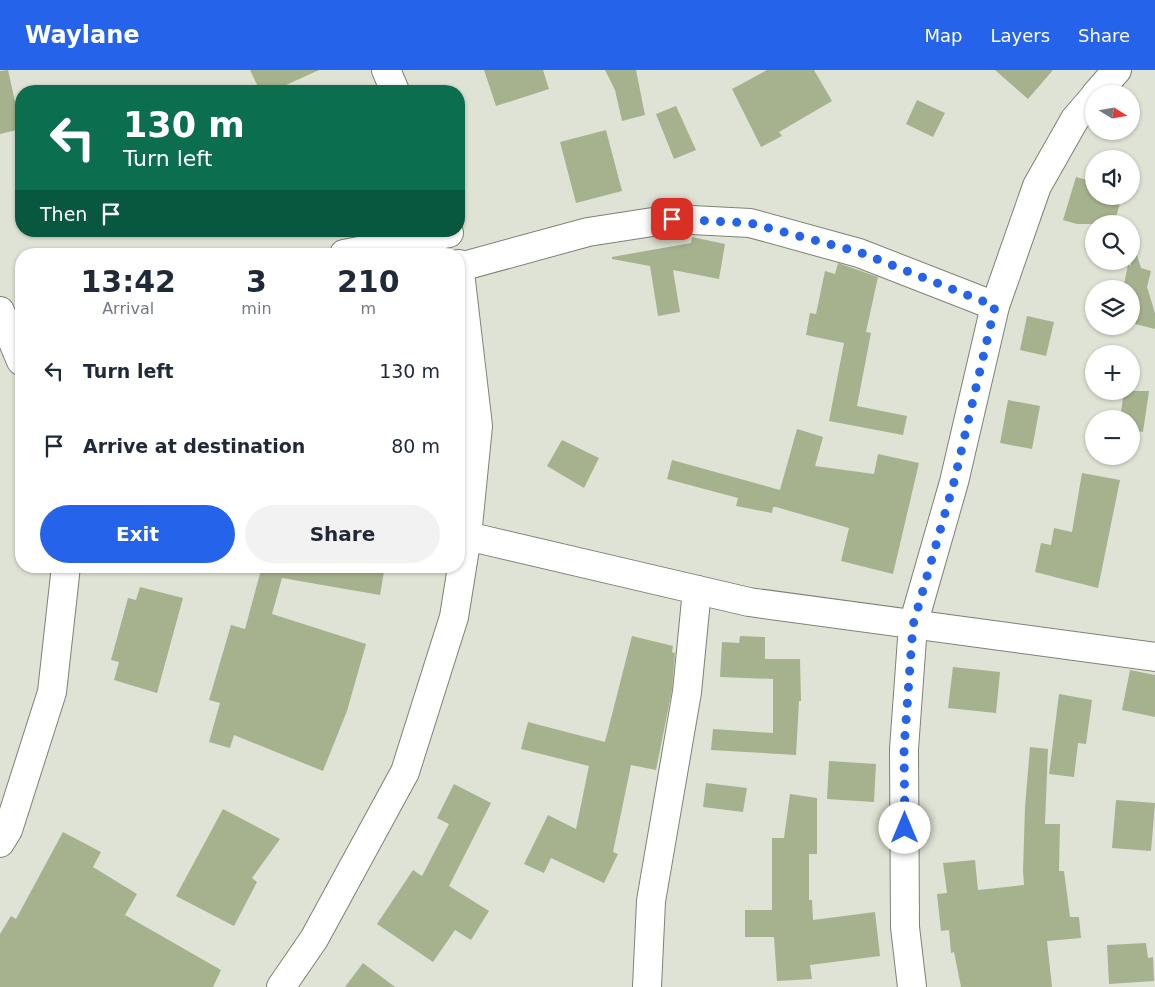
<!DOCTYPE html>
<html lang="en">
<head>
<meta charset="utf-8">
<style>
	body { margin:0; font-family:"DejaVu Sans",sans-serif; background:#f2f2f3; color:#1f2937; height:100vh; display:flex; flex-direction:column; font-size:19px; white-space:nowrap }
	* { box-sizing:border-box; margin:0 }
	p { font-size:16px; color:#747a83 }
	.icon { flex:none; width:28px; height:28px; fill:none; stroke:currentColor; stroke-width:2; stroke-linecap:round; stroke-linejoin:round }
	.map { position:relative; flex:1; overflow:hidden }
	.panel { position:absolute; left:15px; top:178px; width:450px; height:325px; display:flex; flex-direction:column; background:#fff; border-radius:20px; box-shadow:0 1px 4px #0004 }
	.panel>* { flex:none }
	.hud { position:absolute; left:15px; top:15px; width:450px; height:152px; border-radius:20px; box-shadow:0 1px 4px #0004; background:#0b6e4f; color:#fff; overflow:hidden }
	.needle { width:32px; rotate:101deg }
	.controls { position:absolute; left:1085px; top:15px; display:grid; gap:10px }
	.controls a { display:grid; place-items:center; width:55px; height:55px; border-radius:50%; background:#fff; box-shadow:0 1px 4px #0004; font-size:25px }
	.pin { position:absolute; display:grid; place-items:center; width:42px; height:42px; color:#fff; margin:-21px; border-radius:10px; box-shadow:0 2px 8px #0006 }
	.me { position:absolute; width:55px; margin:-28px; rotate:0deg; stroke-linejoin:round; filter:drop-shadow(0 0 4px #0008) }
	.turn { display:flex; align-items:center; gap:18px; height:105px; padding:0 25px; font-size:22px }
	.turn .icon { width:65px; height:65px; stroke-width:2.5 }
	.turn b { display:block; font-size:35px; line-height:42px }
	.then { display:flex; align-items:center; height:48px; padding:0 25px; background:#0003; gap:10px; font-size:19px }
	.eta { display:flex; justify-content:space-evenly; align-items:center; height:85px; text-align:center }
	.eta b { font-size:30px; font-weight:800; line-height:35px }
	.button { display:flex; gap:10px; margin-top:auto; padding:10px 25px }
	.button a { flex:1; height:58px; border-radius:30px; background:#2563eb; color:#fff; font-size:20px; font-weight:800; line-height:58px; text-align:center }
	.button a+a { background:#f2f2f3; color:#1f2937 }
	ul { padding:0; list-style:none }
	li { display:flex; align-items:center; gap:15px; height:75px; padding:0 25px }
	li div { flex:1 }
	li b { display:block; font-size:19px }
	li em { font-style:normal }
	header { display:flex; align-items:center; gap:30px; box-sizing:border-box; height:70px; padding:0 25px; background:#2563eb; color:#fff }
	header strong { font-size:24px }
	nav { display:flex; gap:28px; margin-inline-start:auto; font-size:18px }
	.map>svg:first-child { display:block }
</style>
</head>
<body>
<header>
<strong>Waylane</strong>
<nav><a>Map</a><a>Layers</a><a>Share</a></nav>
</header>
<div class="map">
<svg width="1155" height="917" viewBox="0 0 1155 917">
	<rect width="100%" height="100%" fill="#dee3d5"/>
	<g fill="#a6b28d">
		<polygon points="8,0 21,59 0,64 0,1"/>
		<polygon points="250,0 319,0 273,21 260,21"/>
		<polygon points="484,0 543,0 549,19 496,36"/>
		<polygon points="605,0 636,0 645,45 622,51 615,20"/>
		<polygon points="767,0 814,0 832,31 779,62 782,66 761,77 732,19"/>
		<polygon points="995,0 1053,0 1028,29"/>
		<polygon points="917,30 945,43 933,67 906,54"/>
		<polygon points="676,36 696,80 674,89 656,44"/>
		<polygon points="606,60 622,121 576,133 560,72"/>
		<polygon points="1076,107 1094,112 1094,126 1122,126 1114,154 1077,154 1063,150"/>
		<polygon points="692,167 725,174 719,209 673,200 680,242 658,246 650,196 612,189 612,187 691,173"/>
		<polygon points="1136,182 1141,198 1151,201 1147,217 1155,243 1155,259 1131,253 1131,219 1123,219 1128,195 1131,196 1131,183"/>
		<polygon points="838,193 878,207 866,262 871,263 857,336 907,346 903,365 829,351 844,273 806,265 810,243 816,244 825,201 835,204"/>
		<polygon points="1027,246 1054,252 1046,286 1020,280"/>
		<polygon points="1124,321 1149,321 1143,362 1131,360 1131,349 1120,349"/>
		<polygon points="1008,330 1040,336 1032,379 1000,373"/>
		<polygon points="797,359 823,367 815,396 874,404 878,384 919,393 893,504 841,491 849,458 776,437 773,437 772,443 736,436 738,428 667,409 672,390 780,420"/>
		<polygon points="562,370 599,388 584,418 547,396"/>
		<polygon points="1082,403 1120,410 1098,518 1035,502 1041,473 1051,475 1054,458 1072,462"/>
		<polygon points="262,496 385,496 380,525 282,508 272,544 366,574 347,641 323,701 234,665 230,678 209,672 220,633 209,630 231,555 245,559"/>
		<polygon points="140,517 183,528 157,623 114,610 119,592 111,590 128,528 136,530"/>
		<polygon points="632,566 673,576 672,582 675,583 672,620 656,700 631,695 613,782 618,784 604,813 551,788 544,803 524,794 548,745 576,759 589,696 521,679 528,652 605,672"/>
		<polygon points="740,566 765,567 765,589 800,589 801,631 799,631 796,685 711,680 713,659 773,663 773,609 720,607 722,572 739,573"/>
		<polygon points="953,597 1000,602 996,643 948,638"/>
		<polygon points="1130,600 1155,605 1155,647 1122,640"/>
		<polygon points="1059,624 1092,630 1086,674 1078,673 1074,707 1049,704"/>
		<polygon points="1030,677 1048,679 1045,754 1060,754 1059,801 1064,801 1070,847 1079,847 1081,868 1047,871 1052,917 961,917 954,882 951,883 949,860 941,861 937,824 947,823 943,793 975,790 978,820 1024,815 1023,801 1025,737"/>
		<polygon points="829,691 876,694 874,732 827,729"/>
		<polygon points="706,713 747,718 743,742 703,737"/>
		<polygon points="454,714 491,733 449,816 489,841 471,870 455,860 433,892 377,854 413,800 422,806 449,754 437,748"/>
		<polygon points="790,724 817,728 817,784 809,784 809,830 812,830 813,850 875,842 880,886 810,895 812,909 777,911 774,867 745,867 745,840 772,840 772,768 784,768"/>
		<polygon points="1116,730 1155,733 1151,781 1112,778"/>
		<polygon points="223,739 280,769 252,808 257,812 234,856 176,826"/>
		<polygon points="63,762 101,782 93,797 137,824 125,845 221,900 213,917 0,917 0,864 11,846 16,849"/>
		<polygon points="1146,873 1148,888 1153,887 1154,911 1109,914 1107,875"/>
		<polygon points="363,893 395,917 345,917"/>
	</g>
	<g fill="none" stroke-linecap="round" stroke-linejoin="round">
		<g stroke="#7e8276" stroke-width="30">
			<g id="minor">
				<polyline points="386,0 395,21"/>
				<polyline points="1096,24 1117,0"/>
				<polyline points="344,184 449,163"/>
				<polyline points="460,197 588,162 672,149 750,153 859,183 995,236"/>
				<polyline points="0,241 21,291"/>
				<polyline points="467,466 749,532 1155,587"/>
				<polyline points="0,773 8,760 52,622 66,496"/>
				<polyline points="281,917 314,869 405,702 454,547 467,466 478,356 459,194"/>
				<polyline points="647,917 651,831 687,622 697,520"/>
				<polyline points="912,917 905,857 904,679 913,555 954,412 995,236 1037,116 1075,49 1094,27"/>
			</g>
		</g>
		<use href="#minor" stroke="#fff" stroke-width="28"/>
	</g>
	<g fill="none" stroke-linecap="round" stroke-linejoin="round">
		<polyline stroke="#2563eb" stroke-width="9" stroke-dasharray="0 16.2" points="672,149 750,153 859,182 995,236 954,412 913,555 904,679 905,758"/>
	</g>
</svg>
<div class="controls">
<a><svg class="needle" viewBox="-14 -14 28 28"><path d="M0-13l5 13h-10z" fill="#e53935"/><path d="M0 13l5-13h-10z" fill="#747a83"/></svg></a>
<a><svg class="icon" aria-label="sound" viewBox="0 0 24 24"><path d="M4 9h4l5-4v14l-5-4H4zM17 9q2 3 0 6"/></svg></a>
<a><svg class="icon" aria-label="search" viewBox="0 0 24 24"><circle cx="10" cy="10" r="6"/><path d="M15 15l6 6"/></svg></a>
<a><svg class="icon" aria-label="layers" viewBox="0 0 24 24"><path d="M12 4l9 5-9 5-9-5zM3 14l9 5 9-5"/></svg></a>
<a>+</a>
<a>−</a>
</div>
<div class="pin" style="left:672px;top:149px;background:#d93025"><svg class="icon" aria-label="arrive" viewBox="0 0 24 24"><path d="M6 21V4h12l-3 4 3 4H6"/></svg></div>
<svg class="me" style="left:905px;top:758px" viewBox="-20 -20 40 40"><circle r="19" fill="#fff"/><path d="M0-13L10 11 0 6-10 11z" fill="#2563eb"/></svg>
<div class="hud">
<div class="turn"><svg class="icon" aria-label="left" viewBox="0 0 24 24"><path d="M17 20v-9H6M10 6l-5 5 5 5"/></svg><div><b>130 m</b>Turn left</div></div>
<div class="then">Then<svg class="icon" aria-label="arrive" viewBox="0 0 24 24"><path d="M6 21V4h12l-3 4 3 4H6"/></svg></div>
</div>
<section class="panel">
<div class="eta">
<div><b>13:42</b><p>Arrival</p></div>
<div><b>3</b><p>min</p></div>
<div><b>210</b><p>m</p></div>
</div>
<ul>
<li><svg class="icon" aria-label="left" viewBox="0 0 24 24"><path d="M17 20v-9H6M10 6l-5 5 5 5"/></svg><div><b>Turn left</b></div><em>130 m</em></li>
<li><svg class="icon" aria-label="arrive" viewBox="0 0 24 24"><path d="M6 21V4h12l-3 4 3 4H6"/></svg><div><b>Arrive at destination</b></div><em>80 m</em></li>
</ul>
<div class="button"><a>Exit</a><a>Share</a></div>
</section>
</div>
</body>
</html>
